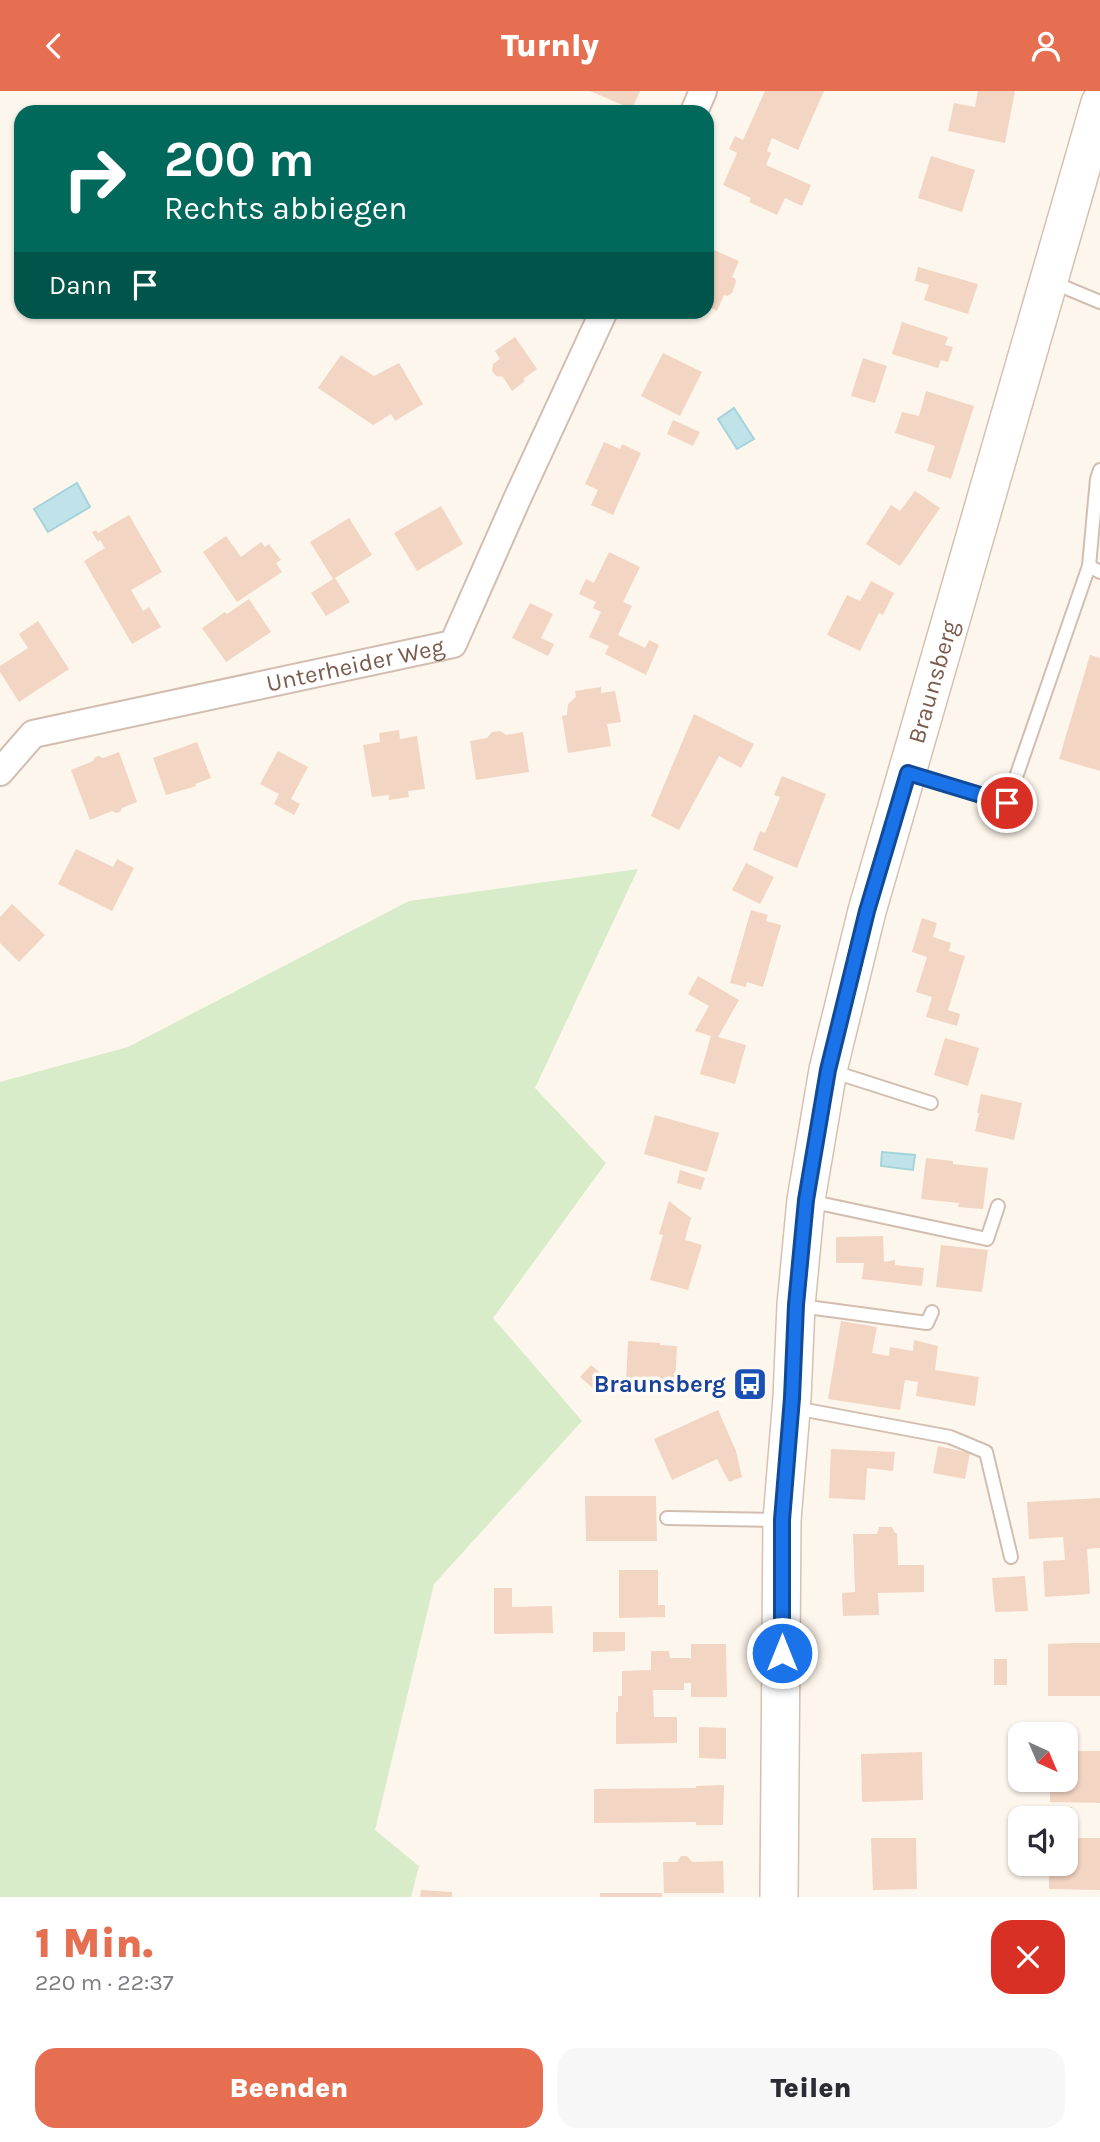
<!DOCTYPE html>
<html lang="de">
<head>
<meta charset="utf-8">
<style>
	body { margin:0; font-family:Karla,sans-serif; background:#f7f7f7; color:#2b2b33; height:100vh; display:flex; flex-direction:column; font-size:26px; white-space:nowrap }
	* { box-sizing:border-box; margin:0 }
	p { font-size:23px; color:#7c7c81 }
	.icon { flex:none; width:38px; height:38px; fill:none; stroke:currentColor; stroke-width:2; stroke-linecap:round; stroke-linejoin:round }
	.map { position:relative; height:1806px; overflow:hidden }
	.details { display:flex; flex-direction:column; background:#fff; flex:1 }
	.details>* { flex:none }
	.hud { position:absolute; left:14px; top:14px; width:700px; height:214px; border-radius:21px; box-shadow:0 2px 5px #0004; background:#00695c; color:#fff; overflow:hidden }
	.needle { width:46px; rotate:136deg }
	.buttons { position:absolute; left:1008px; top:1631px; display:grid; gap:14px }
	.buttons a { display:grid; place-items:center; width:70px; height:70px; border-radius:14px; background:#fff; box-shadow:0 2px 5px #0004; font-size:35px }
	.pin { position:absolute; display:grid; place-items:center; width:60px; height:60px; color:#fff; margin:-30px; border:4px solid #fff; border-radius:50%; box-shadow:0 2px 7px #0007 }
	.me { position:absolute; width:77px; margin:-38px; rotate:0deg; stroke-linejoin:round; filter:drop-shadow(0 0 5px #0008) }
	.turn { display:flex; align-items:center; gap:24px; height:147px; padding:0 35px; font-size:32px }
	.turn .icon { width:91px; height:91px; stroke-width:2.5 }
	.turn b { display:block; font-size:49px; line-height:60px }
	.then { display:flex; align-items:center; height:66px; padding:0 35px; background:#0003; gap:14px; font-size:26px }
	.round { display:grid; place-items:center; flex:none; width:74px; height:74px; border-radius:21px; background:#f7f7f7 }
	.overview { display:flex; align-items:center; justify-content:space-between; height:119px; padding:0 35px }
	h1 { font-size:42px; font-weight:800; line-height:52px; color:#e76f51 }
	.cta { display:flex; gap:14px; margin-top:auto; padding:14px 35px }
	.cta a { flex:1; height:80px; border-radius:21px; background:#e76f51; color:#fff; font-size:28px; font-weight:800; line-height:80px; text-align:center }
	.cta a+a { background:#f7f7f7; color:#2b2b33 }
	header { display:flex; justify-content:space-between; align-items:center; height:91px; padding:0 35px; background:#e76f51; color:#fff; font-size:32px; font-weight:800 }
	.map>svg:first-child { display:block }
</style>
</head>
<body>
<header><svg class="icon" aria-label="back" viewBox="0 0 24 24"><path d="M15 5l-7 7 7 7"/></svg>Turnly<svg class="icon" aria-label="person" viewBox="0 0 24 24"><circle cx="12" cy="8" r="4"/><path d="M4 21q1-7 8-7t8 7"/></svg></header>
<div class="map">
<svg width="1100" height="1806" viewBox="0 0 1100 1806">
	<rect width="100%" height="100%" fill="#fdf6ec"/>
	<polygon fill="#d8ecc9" points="638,778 535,997 606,1072 493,1227 582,1330 434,1493 375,1739 419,1775 411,1806 0,1806 0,991 128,956 409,810"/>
	<g fill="#bfe3e8" stroke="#a5d3da" stroke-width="2">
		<polygon points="734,317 754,348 737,358 718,328"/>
		<polygon points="77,392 90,416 48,441 34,418"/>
		<polygon points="882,1061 915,1064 913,1079 881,1075"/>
	</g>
	<g fill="#f3d5c3">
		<polygon points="590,0 640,0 632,18"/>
		<polygon points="765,0 824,0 798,59 772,47 767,60 771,62 766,74 811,94 802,115 785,107 777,124 749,111 751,107 723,94 737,62 729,58 735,45 743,49"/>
		<polygon points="978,0 1015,0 1005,52 948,40 954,12 975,16"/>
		<polygon points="931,65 975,79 962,121 918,107"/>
		<polygon points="707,156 739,170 732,186 735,187 736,191 732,202 727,205 724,204 717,220 707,215"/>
		<polygon points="918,176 978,193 968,223 924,209 929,194 915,190"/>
		<polygon points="902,231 948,246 945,254 953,256 948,271 941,269 938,277 892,263"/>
		<polygon points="515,246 537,278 523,288 525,290 512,300 503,286 496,285 492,280 493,273 500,268 495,260"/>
		<polygon points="663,262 702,281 680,325 641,305"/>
		<polygon points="341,264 374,285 399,272 423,313 395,330 391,323 373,334 318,297"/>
		<polygon points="863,267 887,275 875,312 851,305"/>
		<polygon points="926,300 974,315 951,388 927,380 935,355 895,342 902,321 919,325"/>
		<polygon points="673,329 700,341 693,355 667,343"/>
		<polygon points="604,351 620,358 622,353 641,362 613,424 591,414 598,399 585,393"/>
		<polygon points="915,400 940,417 900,475 866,453 891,414 900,420"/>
		<polygon points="441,415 463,453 417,480 394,442"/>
		<polygon points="129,424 162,481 131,499 143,520 149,516 161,536 132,553 84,470 105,457 100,449 98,451 92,441 96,439 98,442"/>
		<polygon points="349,427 372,464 335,487 350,511 326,525 311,502 333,488 310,451"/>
		<polygon points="226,445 241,466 261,451 265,456 269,453 281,469 276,472 282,481 237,511 203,461"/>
		<polygon points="609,461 640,476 623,511 632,515 618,544 645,557 649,549 659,554 646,584 605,563 609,555 589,546 601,521 593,517 596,511 579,503 586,488 594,492"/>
		<polygon points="871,490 894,502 883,524 879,522 860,560 827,544 847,504 860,510"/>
		<polygon points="249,508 271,541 226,571 202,537 225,521 227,523"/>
		<polygon points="530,512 553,523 541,547 554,553 548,565 512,547"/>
		<polygon points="38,530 69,578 19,611 0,581 0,575 28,557 19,543"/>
		<polygon points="1090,564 1100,567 1100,680 1059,668"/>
		<polygon points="601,596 601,602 615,600 621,631 607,633 611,655 568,662 562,625 567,624 568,613 576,606 575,600"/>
		<polygon points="694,623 754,653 741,677 719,665 679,739 651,725"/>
		<polygon points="399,639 400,648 417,645 425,698 408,700 409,706 389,709 389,704 372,706 363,654 380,651 379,642"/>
		<polygon points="500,640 506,644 523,641 529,681 476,689 470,650 487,647 492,641"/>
		<polygon points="197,651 211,687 195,693 196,695 166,704 153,667"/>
		<polygon points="278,660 308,676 291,708 300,713 294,724 274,713 279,703 260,693"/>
		<polygon points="119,661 137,711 122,717 120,721 116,722 112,720 90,729 71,679 93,670 95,666 99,665 103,667"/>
		<polygon points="782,685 826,703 797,777 753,759 760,740 765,742 780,706 774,704"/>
		<polygon points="76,758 113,776 117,768 134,777 112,820 58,793"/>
		<polygon points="746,772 774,786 760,813 732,799"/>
		<polygon points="12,813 45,844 19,871 0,852 0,826"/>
		<polygon points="751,819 768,824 766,830 781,834 763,896 747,891 746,896 730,892"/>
		<polygon points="922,827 937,832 933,846 951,852 949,860 965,865 948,919 960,923 957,935 926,926 932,906 916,901 927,866 912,861"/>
		<polygon points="698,885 739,909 718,946 746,954 735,993 700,983 711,945 695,940 709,915 688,903"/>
		<polygon points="945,947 979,957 968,995 934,984"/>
		<polygon points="981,1003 1022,1012 1014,1049 975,1040 979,1022 977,1022"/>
		<polygon points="655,1024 719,1042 707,1081 644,1063"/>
		<polygon points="926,1067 953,1070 953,1073 988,1077 983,1118 958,1116 959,1112 921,1108"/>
		<polygon points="680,1079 705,1087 701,1099 677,1092"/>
		<polygon points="669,1110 691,1127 685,1149 702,1154 688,1199 650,1189 663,1144 659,1143"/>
		<polygon points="883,1145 884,1171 895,1169 895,1174 924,1177 922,1195 862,1188 864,1172 836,1172 836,1146"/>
		<polygon points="941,1154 988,1159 982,1201 936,1196"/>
		<polygon points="841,1230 877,1236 872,1262 889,1265 890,1256 913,1260 914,1249 938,1255 935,1279 979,1286 975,1315 916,1305 918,1291 905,1289 900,1319 828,1308"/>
		<polygon points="628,1250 660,1252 660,1254 677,1255 675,1294 626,1291"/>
		<polygon points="591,1274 613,1293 602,1305 580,1286"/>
		<polygon points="718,1319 736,1360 742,1386 729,1391 717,1368 672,1389 654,1348"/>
		<polygon points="938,1355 970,1362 965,1388 933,1382"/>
		<polygon points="831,1358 895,1361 893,1380 867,1377 865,1409 829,1407"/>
		<polygon points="585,1405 656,1405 657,1450 586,1450"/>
		<polygon points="1100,1407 1100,1457 1087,1458 1090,1503 1045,1506 1043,1470 1065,1469 1063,1446 1029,1448 1027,1411"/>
		<polygon points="879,1436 892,1436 895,1442 897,1442 898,1474 924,1474 924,1501 878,1502 879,1524 843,1525 842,1502 855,1501 853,1443 877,1443"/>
		<polygon points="619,1479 658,1479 658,1514 665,1514 665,1526 619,1527"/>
		<polygon points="1025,1485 1028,1520 995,1521 992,1487"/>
		<polygon points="494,1497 512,1497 512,1516 552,1515 553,1542 494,1543"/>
		<polygon points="593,1541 625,1541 625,1560 593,1561"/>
		<polygon points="1072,1552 1100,1552 1100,1605 1048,1605 1048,1553"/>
		<polygon points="691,1553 726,1553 727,1606 691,1606 691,1592 684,1592 684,1599 653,1599 654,1626 677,1626 677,1652 616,1653 616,1621 618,1621 618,1605 622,1605 622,1580 651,1579 651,1560 669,1560 670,1567 691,1567"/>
		<rect x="994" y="1568" width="13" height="26"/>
		<polygon points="699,1636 726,1637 726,1668 699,1667"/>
		<polygon points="1066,1660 1100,1660 1100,1712 1050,1711 1050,1689 1066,1689"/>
		<polygon points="922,1661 923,1709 862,1711 861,1663"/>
		<polygon points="724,1694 723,1734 696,1734 696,1731 594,1732 594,1698 696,1697 696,1695"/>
		<polygon points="1049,1716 1072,1716 1074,1741 1066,1741 1066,1727 1049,1727"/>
		<polygon points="871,1747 916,1747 917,1798 873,1799"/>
		<polygon points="1066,1747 1100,1747 1100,1799 1049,1798 1049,1773 1066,1773"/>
		<polygon points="681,1765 687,1765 692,1771 723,1770 724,1802 664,1802 663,1771 677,1771"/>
		<polygon points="421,1799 452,1801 452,1806 420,1806"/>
		<rect x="600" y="1802" width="62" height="4"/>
	</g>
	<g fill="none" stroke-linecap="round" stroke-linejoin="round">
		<g stroke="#d1beb0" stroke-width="16">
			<g id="service">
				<polyline points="1052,191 1100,211"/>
				<polyline points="1100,379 1097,388 1089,475 1100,481"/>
				<polyline points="911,683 1007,712 1089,475"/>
				<polyline points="831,980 931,1012"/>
				<polyline points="809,1110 987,1148 998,1115"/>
				<polyline points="800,1215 927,1232 932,1221"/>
				<polyline points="795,1317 950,1346 986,1361 1011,1466"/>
				<polyline points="667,1427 778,1429"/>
			</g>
		</g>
		<g stroke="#d1beb0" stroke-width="30">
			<g id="minor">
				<polyline points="694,21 703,0"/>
				<path id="s1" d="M0,681l33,-38 420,-90 64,-145 87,-188"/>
			</g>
		</g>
		<g stroke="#d6c0b0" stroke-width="40">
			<g id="secondary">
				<path id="s2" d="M779,1806l3,-377 10,-122 4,-93 10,-105 22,-130 39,-159 233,-808"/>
			</g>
		</g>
		<use href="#service" stroke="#fff" stroke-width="12"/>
		<use href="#minor" stroke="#fff" stroke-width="26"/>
		<use href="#secondary" stroke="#fff" stroke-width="37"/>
	</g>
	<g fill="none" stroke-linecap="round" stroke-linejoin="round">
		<g stroke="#114b97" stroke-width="18">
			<polyline id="route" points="782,1562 782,1429 792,1307 796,1214 806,1109 828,979 867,820 908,682 1007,712"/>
		</g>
		<use href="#route" stroke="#1a73e8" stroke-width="12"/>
	</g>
	<defs>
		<g id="bus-square" transform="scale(1.75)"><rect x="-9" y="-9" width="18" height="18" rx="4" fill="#1a4fb4" stroke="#fffaf3"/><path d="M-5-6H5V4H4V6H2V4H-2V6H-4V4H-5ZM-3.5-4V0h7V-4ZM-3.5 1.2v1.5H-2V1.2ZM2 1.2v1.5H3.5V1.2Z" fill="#fff"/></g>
	</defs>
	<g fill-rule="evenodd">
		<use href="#bus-square" x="750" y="1293"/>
	</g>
	<g text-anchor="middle" stroke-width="7" stroke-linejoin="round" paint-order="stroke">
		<g font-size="24" fill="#7a5c4d" stroke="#fffaf3">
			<text dy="8" stroke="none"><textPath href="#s1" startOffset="380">Unterheider Weg</textPath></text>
			<text dy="8" stroke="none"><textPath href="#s2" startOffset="1232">Braunsberg</textPath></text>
		</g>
		<g font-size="24" font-weight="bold" fill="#164399" stroke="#fffaf3" text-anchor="end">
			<text x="726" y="1301">Braunsberg</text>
		</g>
	</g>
</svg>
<div class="buttons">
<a><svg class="needle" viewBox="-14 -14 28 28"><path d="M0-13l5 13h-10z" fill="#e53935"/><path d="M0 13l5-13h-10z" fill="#7c7c81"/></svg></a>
<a><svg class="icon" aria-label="sound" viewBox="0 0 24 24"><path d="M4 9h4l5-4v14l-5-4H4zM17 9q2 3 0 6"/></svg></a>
</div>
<div class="pin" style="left:1007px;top:712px;background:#d93025"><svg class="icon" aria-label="arrive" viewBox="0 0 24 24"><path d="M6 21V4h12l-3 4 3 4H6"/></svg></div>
<svg class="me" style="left:782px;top:1562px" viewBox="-20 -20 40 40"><circle r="17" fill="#1a73e8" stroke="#fff" stroke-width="3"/><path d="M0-11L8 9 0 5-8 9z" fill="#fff"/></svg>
<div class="hud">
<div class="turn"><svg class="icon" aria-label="right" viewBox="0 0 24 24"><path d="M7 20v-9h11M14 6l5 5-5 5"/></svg><div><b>200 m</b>Rechts abbiegen</div></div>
<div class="then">Dann<svg class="icon" aria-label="arrive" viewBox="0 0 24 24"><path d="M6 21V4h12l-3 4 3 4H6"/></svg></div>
</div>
</div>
<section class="details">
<div class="overview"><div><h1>1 Min.</h1><p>220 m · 22:37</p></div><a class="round" style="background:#d93025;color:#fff"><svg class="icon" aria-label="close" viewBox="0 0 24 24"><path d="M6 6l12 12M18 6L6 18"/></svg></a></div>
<div class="cta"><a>Beenden</a><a>Teilen</a></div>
</section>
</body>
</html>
